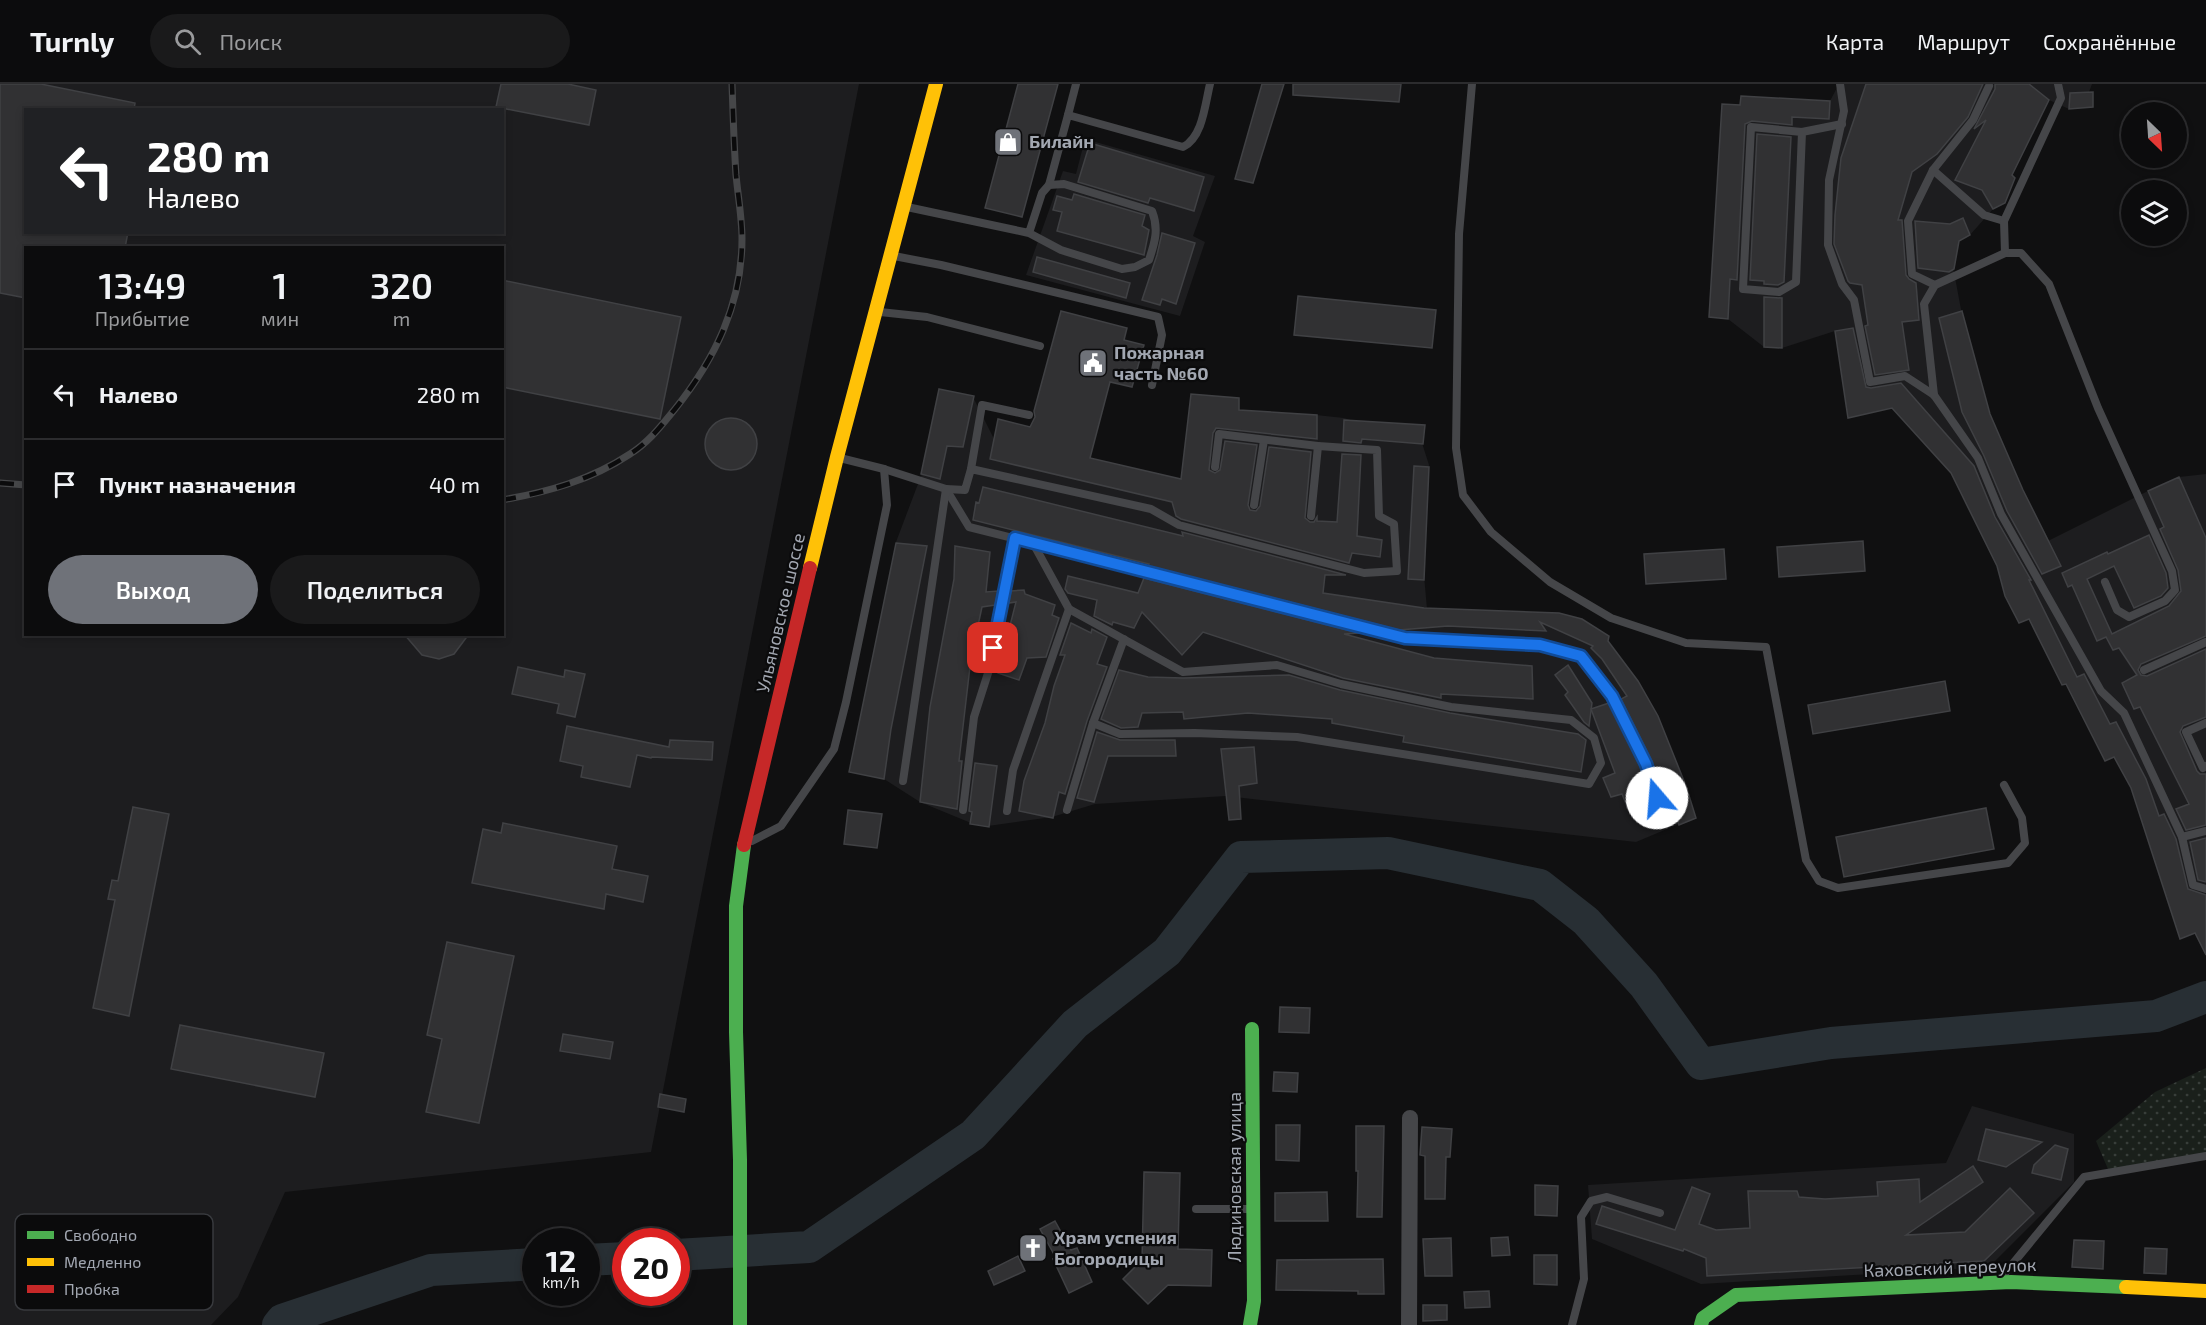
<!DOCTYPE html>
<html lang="ru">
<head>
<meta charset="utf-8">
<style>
	body { margin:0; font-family:"Exo 2",sans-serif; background:#1a1a1b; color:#f1f3f6; height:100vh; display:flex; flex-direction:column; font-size:22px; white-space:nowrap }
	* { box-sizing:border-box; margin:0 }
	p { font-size:20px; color:#9a9b9d }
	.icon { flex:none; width:33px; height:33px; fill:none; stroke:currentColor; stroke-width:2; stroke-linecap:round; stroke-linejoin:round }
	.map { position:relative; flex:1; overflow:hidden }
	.panel { position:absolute; left:24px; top:162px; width:480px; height:390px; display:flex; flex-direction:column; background:#0c0c0d; border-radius:0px; box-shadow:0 3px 9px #0003,0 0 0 2px #2c2c2e }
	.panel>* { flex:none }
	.banner { position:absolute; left:24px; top:24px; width:480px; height:126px; border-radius:0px; box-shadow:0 3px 9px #0003,0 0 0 2px #2c2c2e; background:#202124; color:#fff; overflow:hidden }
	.needle { width:39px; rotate:155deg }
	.tools { position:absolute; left:2121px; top:18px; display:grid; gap:12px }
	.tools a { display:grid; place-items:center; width:66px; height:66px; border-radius:50%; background:#0c0c0d; box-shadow:0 3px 9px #0003,0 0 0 2px #2c2c2e; font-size:30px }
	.speed { position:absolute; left:522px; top:1144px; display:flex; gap:12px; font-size:30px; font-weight:700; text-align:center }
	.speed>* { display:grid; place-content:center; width:78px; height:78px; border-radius:50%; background:#0c0c0d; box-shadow:0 3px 9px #0003,0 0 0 2px #2c2c2e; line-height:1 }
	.speed small { font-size:15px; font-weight:400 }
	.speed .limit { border:9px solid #d22; background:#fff; color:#111 }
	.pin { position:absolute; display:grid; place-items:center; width:51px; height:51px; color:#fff; margin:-26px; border-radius:12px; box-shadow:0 3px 9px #0006 }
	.me { position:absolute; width:66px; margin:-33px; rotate:342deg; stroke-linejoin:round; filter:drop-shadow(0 0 4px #0008) }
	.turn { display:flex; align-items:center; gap:21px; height:126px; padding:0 24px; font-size:27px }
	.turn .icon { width:78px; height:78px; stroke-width:2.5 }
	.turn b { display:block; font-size:42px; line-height:51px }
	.eta { display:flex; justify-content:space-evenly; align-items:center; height:102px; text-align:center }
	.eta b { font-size:36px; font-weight:600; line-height:42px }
	.button { display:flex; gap:12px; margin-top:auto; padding:12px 24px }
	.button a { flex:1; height:69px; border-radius:36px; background:#6f7279; color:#fff; font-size:24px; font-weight:600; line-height:69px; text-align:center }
	.button a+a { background:#1a1a1b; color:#f1f3f6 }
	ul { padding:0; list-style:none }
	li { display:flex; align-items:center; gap:18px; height:90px; padding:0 24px; border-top:2px solid #2c2c2e }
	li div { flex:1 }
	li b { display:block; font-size:22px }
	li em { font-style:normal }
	header { display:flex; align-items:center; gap:36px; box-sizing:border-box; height:84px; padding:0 30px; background:#0c0c0d; border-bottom:2px solid #2c2c2e }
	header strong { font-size:28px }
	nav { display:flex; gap:33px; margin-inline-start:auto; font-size:21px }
	.search { width:420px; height:54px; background:#1a1a1b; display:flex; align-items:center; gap:15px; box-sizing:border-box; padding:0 21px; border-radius:33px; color:#9a9b9d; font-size:22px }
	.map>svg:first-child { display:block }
</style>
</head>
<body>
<header>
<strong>Turnly</strong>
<div class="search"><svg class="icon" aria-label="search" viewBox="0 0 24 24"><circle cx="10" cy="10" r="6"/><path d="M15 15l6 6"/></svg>Поиск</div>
<nav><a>Карта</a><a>Маршрут</a><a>Сохранённые</a></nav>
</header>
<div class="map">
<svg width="2206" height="1241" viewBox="0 0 2206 1241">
	<defs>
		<pattern id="green-dots" width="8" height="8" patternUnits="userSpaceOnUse" patternTransform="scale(1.5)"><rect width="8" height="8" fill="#1a201b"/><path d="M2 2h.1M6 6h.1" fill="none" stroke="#383e3a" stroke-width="1.8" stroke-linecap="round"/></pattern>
	</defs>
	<rect width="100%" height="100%" fill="#101011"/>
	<g fill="#1d1d1f" fill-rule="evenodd">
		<path d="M0,0h859l-208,1068 -366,40 -47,105 -27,28h-211zM26,26h476v122h-476zM26,164h476v386h-476z"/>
		<polygon points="1839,0 2092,0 2086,16 2069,25 2049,16 1995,90 1993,125 1970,151 1943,159 1954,188 1983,343 2048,457 2148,407 2165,405 2179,393 2206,390 2206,848 2115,650 2063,587 1956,379 1894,313 1857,317 1835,247 1782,264 1772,256 1764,263 1728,235 1728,32 1755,20 1830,17"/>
		<polygon points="1085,55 1215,92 1193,152 1205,158 1180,232 1026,191 1063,87 1076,90"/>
		<polygon points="973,313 994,355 1015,369 1187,406 1199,334 1316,331 1344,334 1422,359 1429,381 1418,424 1427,525 1569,542 1605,563 1644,622 1679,740 1636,758 1226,712 1095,720 1052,733 988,742 971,739 920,718 884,695 896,458 921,392"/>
		<polygon points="1972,1022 2074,1050 2074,1098 1989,1183 1701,1200 1592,1155 1588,1101 1946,1079"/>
	</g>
	<polygon fill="url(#green-dots)" points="2206,984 2206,1076 2108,1085 2096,1057 2155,1008"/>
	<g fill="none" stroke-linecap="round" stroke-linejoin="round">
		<g stroke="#282f34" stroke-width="32">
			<polyline points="676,1171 809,1163 973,1051 1075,940 1167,868 1241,773 1388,769 1540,801 1586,837 1644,901 1701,980 1831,959 2156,932 2206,913"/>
			<polyline points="586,1176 626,1174"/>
			<polyline points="278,1241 282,1236 431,1186 536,1180"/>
		</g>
	</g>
	<g fill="#313133" stroke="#404144" stroke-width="1.5">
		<polygon points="0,0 41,0 135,19 134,26 26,26 26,148 128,148 125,164 26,164 26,214 0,209"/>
		<polygon points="501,0 568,0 596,6 589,41 496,23"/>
		<polygon points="1018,0 1058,0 1022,133 985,124"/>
		<polygon points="1262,0 1284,0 1253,99 1235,95"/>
		<polygon points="1293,0 1401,0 1399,18 1293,11"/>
		<polygon points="1866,0 1983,0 1968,33 1937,70 1912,88 1898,136 1902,136 1906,191 1909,195 1916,199 1919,236 1902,238 1909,286 1875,291 1865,242 1868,241 1862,201 1850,199 1848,197 1834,160 1835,131 1841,74"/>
		<polygon points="1995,0 2029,0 2049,16 2012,91 2015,94 2005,119 1993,125 1982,106 1955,96 1986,36 1974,45 1995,5"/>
		<polygon points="2093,8 2093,23 2069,25 2070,9"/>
		<polygon points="1741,12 1830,17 1829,35 1792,33 1792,41 1752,37 1745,40 1737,196 1730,195 1728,235 1709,233 1722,20 1740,21"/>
		<polygon points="1757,50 1791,53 1784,198 1778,201 1764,200 1764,197 1750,196"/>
		<polygon points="1090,59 1204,93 1194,127 1150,114 1148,119 1078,98"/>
		<polygon points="1074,110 1145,131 1142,142 1149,146 1144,171 1057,147 1062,128 1053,126 1057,112 1072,116"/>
		<polygon points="1963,134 1970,151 1959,157 1954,185 1949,188 1918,184 1915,137 1950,140"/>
		<polygon points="1162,149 1195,159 1176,220 1162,215 1160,221 1142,216 1157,171"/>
		<polygon points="1037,173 1130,199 1126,214 1033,188"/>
		<polygon points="502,196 681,233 660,335 502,303"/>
		<polygon points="1298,212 1436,226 1432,264 1294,251"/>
		<polygon points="1764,213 1782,214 1782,264 1764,263"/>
		<polygon points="1061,227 1127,244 1124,256 1144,261 1132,303 1110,298 1090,374 1181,395 1191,310 1239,314 1239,326 1317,331 1317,355 1216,344 1213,349 1209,386 1215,389 1220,386 1225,357 1257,361 1248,421 1250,426 1256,427 1260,422 1269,363 1311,368 1305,434 1310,438 1314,438 1317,433 1317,437 1337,438 1342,370 1361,371 1357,452 1382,456 1380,473 1352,469 1349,479 1181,435 1176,432 1172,418 990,375 998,335 1030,343 1035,333 1034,327"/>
		<polygon points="1962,227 1990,330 2023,406 2061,482 2042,490 2007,427 1984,372 1962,328 1939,234"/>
		<polygon points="1853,244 1866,303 1871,304 1901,299 1974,382 1995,433 2031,496 2029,496 2077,593 2084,590 2110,640 2116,638 2146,695 2159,732 2164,730 2176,755 2188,805 2206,811 2206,871 2195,849 2180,855 2131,704 2114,673 2105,677 2066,600 2062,601 2029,535 2019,539 2005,512 1997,482 1951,389 1892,324 1848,334 1835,247"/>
		<polygon points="939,305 974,312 963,363 947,362 940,395 921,390"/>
		<circle cx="731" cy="360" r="26"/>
		<polygon points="1344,336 1425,341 1423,360 1362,355 1361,359 1343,357"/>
		<polygon points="1414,382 1429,383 1424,496 1408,495"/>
		<polygon points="2179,393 2206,454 2206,552 2141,580 2138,586 2141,591 2147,592 2206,565 2206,633 2183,642 2180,648 2197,687 2200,690 2206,690 2206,741 2186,746 2176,725 2189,720 2140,623 2134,625 2122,599 2137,591 2119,564 2113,566 2106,553 2097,557 2072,501 2068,503 2062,489 2107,468 2108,470 2149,451 2166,489 2168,504 2161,512 2134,524 2114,482 2087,495 2112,550 2169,522 2181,507 2178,486 2160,445 2164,443 2148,407"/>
		<polygon points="983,403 1183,452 1182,448 1346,491 1325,491 1323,509 1424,524 1559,529 1582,535 1609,552 1608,557 1638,597 1658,632 1686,702 1696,734 1679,741 1667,706 1662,708 1652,677 1621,615 1627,612 1602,575 1591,564 1593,562 1540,538 1546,547 1448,542 1399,546 1148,482 1149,480 973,436 976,418 979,419"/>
		<polygon points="1863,457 1865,487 1779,493 1777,463"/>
		<polygon points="896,459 927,462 891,645 884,695 849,688"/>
		<polygon points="955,462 990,468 986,508 998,507 995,521 982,523 971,574 959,677 962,677 957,725 920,718 930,623 954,495"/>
		<polygon points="1724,465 1726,495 1646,500 1644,470"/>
		<polygon points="1068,492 1138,509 1144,494 1359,549 1344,550 1434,574 1532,582 1533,615 1441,610 1441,614 1343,594 1203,548 1182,571 1142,528 1134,544 1113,538 1112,541 1094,532 1097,516 1068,509 1065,505"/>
		<polygon points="1024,506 1025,510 1055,521 1052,531 1059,534 1046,573 1027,574 1019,596 998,589 1016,518 1009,519 1011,507"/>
		<polygon points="1071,539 1091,549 1092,545 1107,553 1097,580 1107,583 1087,637 1065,710 1059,708 1053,734 1019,727 1024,697 1045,639 1054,602 1065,571 1060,571"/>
		<polygon points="404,550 469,550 454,570 439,575 422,571"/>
		<polygon points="1568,581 1592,619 1589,642 1584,638 1565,611 1568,608 1555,591"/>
		<polygon points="518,583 564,593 565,586 585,590 575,633 557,629 559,620 512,610"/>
		<polygon points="1119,586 1148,593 1183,594 1289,591 1340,606 1450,629 1578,650 1586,656 1581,688 1403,658 1404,652 1332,639 1332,635 1248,629 1184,635 1183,628 1142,629 1138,643 1121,644 1101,635"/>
		<polygon points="1945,597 1950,627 1813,650 1808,621"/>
		<polygon points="1609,619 1640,682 1650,713 1627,722 1622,710 1611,713 1603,694 1615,689 1591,625"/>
		<polygon points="567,642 669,663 670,656 713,658 712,676 652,673 651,674 637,671 630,703 581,693 583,682 560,677"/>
		<polygon points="1097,648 1120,656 1175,656 1176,672 1108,672 1094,718 1077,714"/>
		<polygon points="1254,663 1257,699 1239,702 1241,735 1229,736 1221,665"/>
		<polygon points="975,679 997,682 989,743 970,740 972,728 969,727"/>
		<polygon points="133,723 169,730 129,932 93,924 115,816 108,815 112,796 118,797"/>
		<polygon points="1986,724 1994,765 1844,793 1836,753"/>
		<polygon points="848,726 882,730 877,764 844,760"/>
		<polygon points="503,739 617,762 612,785 648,792 643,818 606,810 604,825 472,799 483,745 501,749"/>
		<polygon points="2206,754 2206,798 2198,796 2190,758"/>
		<polygon points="447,858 514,872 479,1039 426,1028 442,955 427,951"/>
		<polygon points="1280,923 1310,924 1309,949 1279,948"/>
		<polygon points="180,941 324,969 315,1013 171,985"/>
		<polygon points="563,950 613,958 610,975 560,967"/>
		<polygon points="1274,988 1298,989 1297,1008 1273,1007"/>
		<polygon points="660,1010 686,1015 684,1028 658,1023"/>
		<polygon points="1276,1041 1300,1041 1299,1077 1276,1076"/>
		<polygon points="1356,1042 1384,1042 1382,1133 1357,1133 1358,1087 1356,1087"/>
		<polygon points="1422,1043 1452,1045 1450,1073 1446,1073 1445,1115 1425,1115 1425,1072 1420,1071"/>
		<polygon points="1986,1045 2042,1058 2006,1083 1978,1076"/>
		<polygon points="2055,1061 2068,1065 2061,1096 2032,1089 2034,1081"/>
		<polygon points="1973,1082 1983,1098 1906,1151 1965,1148 2010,1104 2034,1129 1984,1177 1707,1192 1706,1174 1684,1165 1683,1167 1596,1140 1602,1122 1675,1146 1692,1103 1710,1110 1699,1140 1716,1146 1750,1144 1748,1107 1797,1107 1799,1113 1825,1115 1878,1112 1877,1098 1919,1095 1920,1118"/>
		<polygon points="1144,1088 1180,1089 1178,1165 1212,1166 1211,1202 1168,1201 1148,1220 1123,1195 1142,1176"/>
		<polygon points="1535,1101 1558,1102 1557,1132 1535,1131"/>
		<polygon points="1327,1108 1328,1137 1275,1137 1275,1109"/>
		<polygon points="1055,1137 1071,1166 1077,1164 1092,1198 1069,1209 1053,1175 1056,1174 1040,1145"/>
		<polygon points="1508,1153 1510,1171 1492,1172 1491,1154"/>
		<polygon points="1451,1154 1452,1192 1425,1192 1423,1155"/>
		<polygon points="2074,1156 2104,1157 2103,1185 2072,1183"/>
		<polygon points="2145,1164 2167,1165 2166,1190 2144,1189"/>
		<polygon points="1534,1171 1557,1171 1557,1201 1534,1200"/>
		<polygon points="1018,1172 1025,1187 994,1201 988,1187"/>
		<polygon points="1383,1175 1384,1210 1358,1210 1358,1207 1276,1206 1277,1176"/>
		<polygon points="1489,1207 1490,1223 1465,1224 1464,1208"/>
		<polygon points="1423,1221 1447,1221 1447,1236 1423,1237"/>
	</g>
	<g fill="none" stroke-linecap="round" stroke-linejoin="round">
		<g stroke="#454649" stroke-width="8">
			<polyline points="1472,0 1459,150 1456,364 1463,411 1491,448 1550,498 1611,534 1686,559 1766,563 1806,776 1819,797 1838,804 2008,779 2025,759 2022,734 2004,701"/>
			<polyline points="1840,0 1844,27 1829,96 1828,161 1842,200 1854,216 1870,298 1905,292 1934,311 1978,374 2001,430 2101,607 2124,629 2182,753 2193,801 2206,805"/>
			<polyline points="1068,31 1076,0"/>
			<polyline points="1802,48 1751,43 1743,205 1779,208 1796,198 1802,48 1842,40"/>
			<polyline points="1933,86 1984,131 2004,137"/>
			<path d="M1049,101l19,-70 115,32c20,-10 22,-43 27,-63"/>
			<path d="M907,123l122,26 32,17 61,19 13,-2 14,-7c6,-18 10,-31 3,-49l-88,-27 -15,1 -7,8 -13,40"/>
			<polyline points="2005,169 2021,169 2049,200 2098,324 2172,487 2175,506 2165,517 2129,533 2117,526 2105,498"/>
			<polyline points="894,172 941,181 1158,233 1162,251 1152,301"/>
			<polyline points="1935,201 1912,190 1908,137 1933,86 1973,36 1989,2"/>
			<polyline points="880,228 927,233 1040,262"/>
			<polyline points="1934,311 1924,220 1935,201 2005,169 2004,137 2061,14 2058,0"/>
			<polyline points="840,374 884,385 946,405 969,443 1405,554 1540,561 1581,572 1612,611 1646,680 1662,731"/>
			<polyline points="971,385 982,321 1029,331"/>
			<polyline points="1254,421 1264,356"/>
			<polyline points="1311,432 1318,362"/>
			<polyline points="1033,459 1069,525 1183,588 1277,581 1341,600 1451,623 1571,636 1594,654 1601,679 1589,700 1297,653 1195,649 1120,650 1093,639 1124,555"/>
			<polyline points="2144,586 2206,558"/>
			<polyline points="2206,639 2186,648 2203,684 2206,682"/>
			<polyline points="903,697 946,405 965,406 971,385 1151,425 1179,441 1364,489 1397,487 1394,440 1379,432 1377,366 1318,362 1219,350 1215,383"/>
			<polyline points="963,726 974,633 989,586 1015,454"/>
			<polyline points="1067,726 1093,639"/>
			<polyline points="1007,727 1013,686 1069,525"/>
			<polyline points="2182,753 2206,747"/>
			<polyline points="752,757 781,742 834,665 846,618 887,421 884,385"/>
			<polyline points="1196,1125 1250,1125"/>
			<polyline points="2001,1194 2084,1093 2206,1072"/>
			<polyline points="1572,1241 1584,1195 1581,1133 1591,1117 1607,1113 1660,1129"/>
		</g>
		<polyline stroke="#454649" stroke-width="16" points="1409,1241 1410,1034"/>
		<g stroke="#4caf50" stroke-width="14">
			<polyline points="740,1241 740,1076 736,948 736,822 744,761"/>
			<polyline points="1250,1241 1254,1217 1252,945"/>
			<polyline points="1701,1241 1703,1234 1736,1211 2011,1198 2126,1203"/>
		</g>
		<g stroke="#ffc107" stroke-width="14">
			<polyline points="810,484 837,373 936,0"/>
			<polyline points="2126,1203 2206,1207"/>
		</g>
		<polyline stroke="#c62828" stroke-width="14" points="744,761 810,484"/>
		<g stroke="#464749" stroke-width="7">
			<g id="rail">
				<polyline points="0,399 26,401"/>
				<path d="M502,416c46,-8 89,-20 128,-46 19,-12 31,-28 45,-45 40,-50 67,-105 67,-170 0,-21 -4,-43 -6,-64 -2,-30 -3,-61 -4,-91"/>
			</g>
		</g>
		<use href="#rail" stroke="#0b0b0c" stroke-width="4.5" stroke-dasharray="14" stroke-linecap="butt"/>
	</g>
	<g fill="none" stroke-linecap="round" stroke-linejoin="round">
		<g stroke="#114b97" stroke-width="15">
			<polyline id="route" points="993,564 1015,454 1405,554 1540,561 1581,572 1612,612 1646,680 1657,714"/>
		</g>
		<use href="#route" stroke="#1a73e8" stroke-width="10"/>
	</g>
	<defs>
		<g id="shop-square" transform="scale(1.5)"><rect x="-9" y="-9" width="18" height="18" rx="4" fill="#6f7279" stroke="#0b0b0c"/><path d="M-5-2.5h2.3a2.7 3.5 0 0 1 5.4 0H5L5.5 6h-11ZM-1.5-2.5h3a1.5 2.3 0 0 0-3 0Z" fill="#fff"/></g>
		<g id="civic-square" transform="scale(1.5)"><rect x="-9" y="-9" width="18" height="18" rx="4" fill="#6f7279" stroke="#0b0b0c"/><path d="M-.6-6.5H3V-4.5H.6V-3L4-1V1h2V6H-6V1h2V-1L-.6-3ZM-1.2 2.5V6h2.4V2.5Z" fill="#fff"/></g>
		<g id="church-square" transform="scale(1.5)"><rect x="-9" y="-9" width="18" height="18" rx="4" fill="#6f7279" stroke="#0b0b0c"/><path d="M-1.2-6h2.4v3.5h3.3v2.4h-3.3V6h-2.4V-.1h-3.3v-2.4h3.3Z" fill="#fff"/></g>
	</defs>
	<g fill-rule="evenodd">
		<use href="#shop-square" x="1008" y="58"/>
		<use href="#civic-square" x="1093" y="279"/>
		<use href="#church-square" x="1033" y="1164"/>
	</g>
	<g text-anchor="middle" stroke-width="4.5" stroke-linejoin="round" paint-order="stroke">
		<g font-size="18" font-weight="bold" fill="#a2a7b1" stroke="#0b0b0c" text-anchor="start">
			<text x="1029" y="64">Билайн</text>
			<text x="1114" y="275">Пожарная<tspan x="1114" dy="21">часть №60</tspan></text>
			<text x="1054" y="1160">Храм успения<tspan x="1054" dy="21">Богородицы</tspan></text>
		</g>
		<g font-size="18" fill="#a2a7b1" stroke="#0b0b0c">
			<text transform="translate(781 529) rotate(-77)" y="6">Ульяновское шоссе</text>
			<text transform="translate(1235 1093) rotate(-90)" y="6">Людиновская улица</text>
			<text transform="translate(1950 1184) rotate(-2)" y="6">Каховский переулок</text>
		</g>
	</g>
	<rect x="15" y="1130" width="198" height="96" rx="9" fill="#0b0b0c" stroke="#383a3e" stroke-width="1.5"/>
	<rect x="27" y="1147" width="27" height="8" fill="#4caf50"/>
	<rect x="27" y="1174" width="27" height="8" fill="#ffc107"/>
	<rect x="27" y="1201" width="27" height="8" fill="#c62828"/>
	<g font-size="16" fill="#a2a7b1">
		<text x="64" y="1157">Свободно</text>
		<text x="64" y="1184">Медленно</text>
		<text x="64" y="1211">Пробка</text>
	</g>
</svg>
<div class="tools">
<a><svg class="needle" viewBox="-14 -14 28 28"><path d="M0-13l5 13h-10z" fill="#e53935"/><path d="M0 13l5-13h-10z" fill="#9a9b9d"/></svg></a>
<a><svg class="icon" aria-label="layers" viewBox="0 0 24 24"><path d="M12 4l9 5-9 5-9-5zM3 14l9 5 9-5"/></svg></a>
</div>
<div class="speed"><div>12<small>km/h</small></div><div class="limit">20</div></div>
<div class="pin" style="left:993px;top:564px;background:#d93025"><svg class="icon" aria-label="arrive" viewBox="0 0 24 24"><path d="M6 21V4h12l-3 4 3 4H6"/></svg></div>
<svg class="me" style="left:1657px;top:714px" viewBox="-20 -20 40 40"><circle r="19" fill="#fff"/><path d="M0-13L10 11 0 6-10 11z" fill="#1a73e8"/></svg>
<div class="banner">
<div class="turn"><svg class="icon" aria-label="left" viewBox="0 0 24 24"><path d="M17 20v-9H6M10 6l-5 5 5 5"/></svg><div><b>280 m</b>Налево</div></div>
</div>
<section class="panel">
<div class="eta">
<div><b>13:49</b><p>Прибытие</p></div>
<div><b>1</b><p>мин</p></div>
<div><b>320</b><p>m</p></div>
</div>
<ul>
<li><svg class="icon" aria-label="left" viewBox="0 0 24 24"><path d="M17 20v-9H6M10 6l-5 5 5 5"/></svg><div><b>Налево</b></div><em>280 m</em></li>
<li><svg class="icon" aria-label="arrive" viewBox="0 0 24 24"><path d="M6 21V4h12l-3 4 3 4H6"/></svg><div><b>Пункт назначения</b></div><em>40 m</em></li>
</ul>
<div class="button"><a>Выход</a><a>Поделиться</a></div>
</section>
</div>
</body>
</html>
